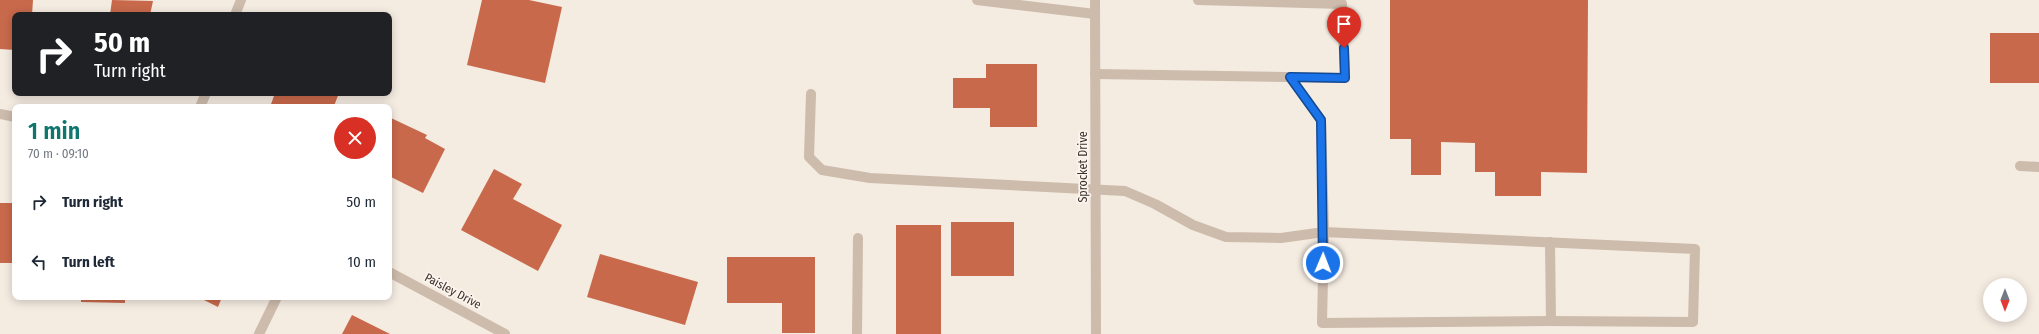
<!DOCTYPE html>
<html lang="en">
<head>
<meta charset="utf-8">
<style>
	body { margin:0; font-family:"Fira Sans Condensed",sans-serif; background:#f6f6f7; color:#1f2937; height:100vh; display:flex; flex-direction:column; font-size:15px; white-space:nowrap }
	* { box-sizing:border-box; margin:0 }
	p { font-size:13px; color:#747a83 }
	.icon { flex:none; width:22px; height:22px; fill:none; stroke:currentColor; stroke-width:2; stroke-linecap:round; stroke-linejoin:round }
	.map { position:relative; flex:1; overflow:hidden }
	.drawer { position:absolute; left:12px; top:104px; width:380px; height:196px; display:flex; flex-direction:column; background:#fff; border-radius:8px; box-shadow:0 2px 10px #0003 }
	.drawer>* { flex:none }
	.banner { position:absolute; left:12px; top:12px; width:380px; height:84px; border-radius:8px; box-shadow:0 2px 10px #0003; background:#202124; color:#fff; overflow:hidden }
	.needle { width:26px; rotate:180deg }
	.buttons { position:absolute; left:1983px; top:278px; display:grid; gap:8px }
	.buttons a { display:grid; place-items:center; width:44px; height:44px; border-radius:50%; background:#fff; box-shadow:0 2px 10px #0003; font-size:20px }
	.pin { position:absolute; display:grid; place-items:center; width:34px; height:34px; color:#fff; margin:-41px -17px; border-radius:50% 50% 50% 0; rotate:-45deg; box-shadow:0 0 4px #0007 }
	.pin .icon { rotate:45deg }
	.me { position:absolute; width:44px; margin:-22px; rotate:1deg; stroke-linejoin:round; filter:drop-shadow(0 0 3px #0008) }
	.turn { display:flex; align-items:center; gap:14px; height:84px; padding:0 16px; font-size:18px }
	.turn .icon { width:52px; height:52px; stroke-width:2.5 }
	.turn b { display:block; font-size:28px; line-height:34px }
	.round { display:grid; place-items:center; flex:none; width:42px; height:42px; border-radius:21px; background:#f6f6f7 }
	.head { display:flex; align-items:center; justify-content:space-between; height:68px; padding:0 16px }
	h1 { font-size:24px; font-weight:600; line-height:30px; color:#0f766e }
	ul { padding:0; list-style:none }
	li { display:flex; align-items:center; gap:12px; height:60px; padding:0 16px }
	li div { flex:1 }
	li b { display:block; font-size:15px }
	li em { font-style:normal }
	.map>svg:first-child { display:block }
</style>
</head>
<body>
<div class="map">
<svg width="2039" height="334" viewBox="0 0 2039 334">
	<rect width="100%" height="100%" fill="#f4ebe1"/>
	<g fill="#c8694b">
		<polygon points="0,0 33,0 32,15 15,15 15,50 0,49"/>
		<polygon points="112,0 153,1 150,15 110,15"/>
		<polygon points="482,0 529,0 562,7 545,83 467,65"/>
		<polygon points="1390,0 1588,0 1587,173 1541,172 1541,196 1495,196 1495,172 1475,172 1475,143 1441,142 1441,175 1411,175 1411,139 1390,139"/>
		<rect x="1990" y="33" width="49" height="50"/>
		<polygon points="986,64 1037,64 1037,127 990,127 990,108 953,108 953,78 986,78"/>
		<polygon points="275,93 339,93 334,106 337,107 270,107"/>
		<polygon points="391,118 427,135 425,138 445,149 423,193 389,176 389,122"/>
		<polygon points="494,169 522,184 513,199 562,225 538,271 461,230"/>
		<rect x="0" y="203" width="15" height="60"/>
		<rect x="951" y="222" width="63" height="54"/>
		<rect x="896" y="225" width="45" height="109"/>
		<polygon points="600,254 698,282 685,325 587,297"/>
		<polygon points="727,257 815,257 815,333 782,333 782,303 727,303"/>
		<polygon points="81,297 125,297 125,303 81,302"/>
		<polygon points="198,297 222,297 218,307"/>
		<polygon points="352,315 390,334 342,334"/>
	</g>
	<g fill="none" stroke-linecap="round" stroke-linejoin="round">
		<g stroke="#cdbbac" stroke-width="10">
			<polyline points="977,0 1095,14"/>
			<polyline points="1095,74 1345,78 1342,4 1198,0"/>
			<polyline points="811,94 809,157 822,170 870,178 1125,191 1155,204 1193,225 1226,237 1281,238 1324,232 1695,249 1693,322 1548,321 1322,323 1324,232 1321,120 1290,77"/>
			<polyline points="1550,242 1551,321"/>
			<polyline points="857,334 858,238"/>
		</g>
		<g stroke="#cdbbac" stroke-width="10">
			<polyline points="1095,0 1096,334"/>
			<polyline points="235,15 241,0"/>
			<polyline points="200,107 206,93"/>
			<polyline points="0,114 15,117"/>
			<polyline points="2020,166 2039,167"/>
			<polyline points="389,272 505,334"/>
			<polyline points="259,334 277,297"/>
		</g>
	</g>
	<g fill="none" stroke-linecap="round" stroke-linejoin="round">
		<g stroke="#114b97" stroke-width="10">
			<polyline id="route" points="1323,263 1321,120 1290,77 1345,78 1344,48"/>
		</g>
		<use href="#route" stroke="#1a73e8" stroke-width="7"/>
	</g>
	<g text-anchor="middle" stroke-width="3.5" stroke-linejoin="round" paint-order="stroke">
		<g font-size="12" fill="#3b302b" stroke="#fbf5ee">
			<text transform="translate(1083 167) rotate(-90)" y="4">Sprocket Drive</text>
			<text transform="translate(453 291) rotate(28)" y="4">Paisley Drive</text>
		</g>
	</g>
</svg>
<div class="buttons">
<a><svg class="needle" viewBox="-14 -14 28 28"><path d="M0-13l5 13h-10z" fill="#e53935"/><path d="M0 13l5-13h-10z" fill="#747a83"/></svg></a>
</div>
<div class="pin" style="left:1344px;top:48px;background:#d93025"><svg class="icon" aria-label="arrive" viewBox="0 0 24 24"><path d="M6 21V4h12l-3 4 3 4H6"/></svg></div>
<svg class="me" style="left:1323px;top:263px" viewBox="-20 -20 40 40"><circle r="17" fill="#1a73e8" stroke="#fff" stroke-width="3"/><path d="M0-11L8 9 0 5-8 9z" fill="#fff"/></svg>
<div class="banner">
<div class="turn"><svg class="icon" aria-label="right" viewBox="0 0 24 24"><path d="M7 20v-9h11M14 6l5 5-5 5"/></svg><div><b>50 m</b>Turn right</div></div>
</div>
<section class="drawer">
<div class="head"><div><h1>1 min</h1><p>70 m · 09:10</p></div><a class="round" style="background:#d93025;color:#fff"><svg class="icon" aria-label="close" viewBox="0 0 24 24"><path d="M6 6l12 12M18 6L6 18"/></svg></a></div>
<ul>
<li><svg class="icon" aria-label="right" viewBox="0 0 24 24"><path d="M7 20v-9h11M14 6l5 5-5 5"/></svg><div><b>Turn right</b></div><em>50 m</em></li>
<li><svg class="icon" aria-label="left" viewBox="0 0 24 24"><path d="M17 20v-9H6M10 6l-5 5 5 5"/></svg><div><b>Turn left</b></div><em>10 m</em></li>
</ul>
</section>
</div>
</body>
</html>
